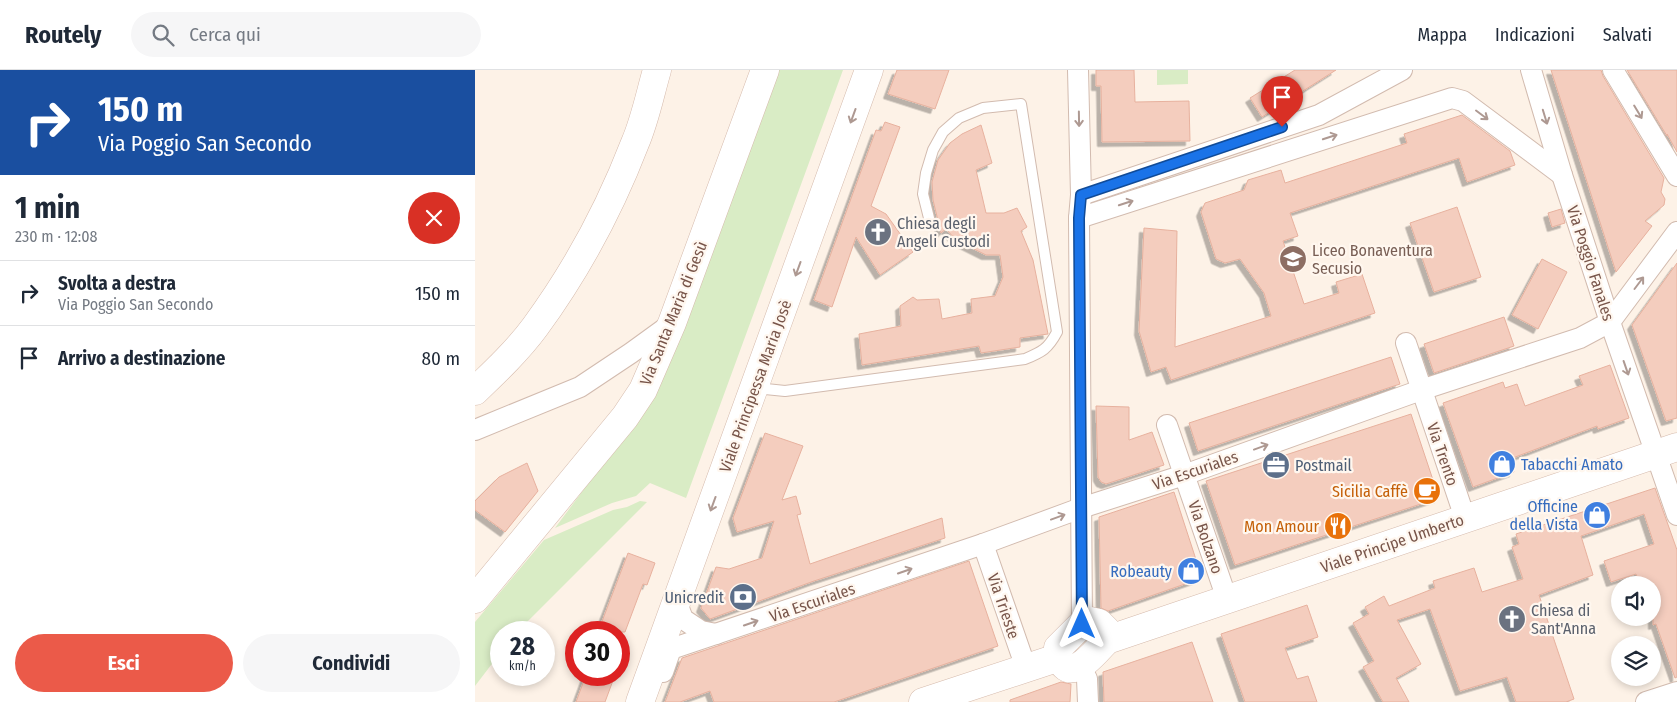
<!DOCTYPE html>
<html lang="it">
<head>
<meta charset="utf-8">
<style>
	body { margin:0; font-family:"Fira Sans Condensed",sans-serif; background:#f6f6f7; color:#1f2937; height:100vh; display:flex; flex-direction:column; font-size:19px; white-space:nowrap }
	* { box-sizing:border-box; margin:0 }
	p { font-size:16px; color:#747a83 }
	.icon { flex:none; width:28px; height:28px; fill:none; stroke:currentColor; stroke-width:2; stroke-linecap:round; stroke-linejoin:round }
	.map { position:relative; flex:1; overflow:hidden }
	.side { display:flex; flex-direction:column; background:#fff; width:475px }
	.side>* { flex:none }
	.banner { background:#1a4fa0; color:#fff; overflow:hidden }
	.controls { position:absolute; left:1136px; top:506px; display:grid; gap:10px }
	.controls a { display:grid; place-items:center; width:50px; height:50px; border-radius:50%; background:#fff; box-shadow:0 2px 8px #0003; font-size:25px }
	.speed { position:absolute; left:15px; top:551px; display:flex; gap:10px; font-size:25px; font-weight:700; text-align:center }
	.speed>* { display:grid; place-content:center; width:65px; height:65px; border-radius:50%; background:#fff; box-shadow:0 2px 8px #0003; line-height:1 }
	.speed small { font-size:12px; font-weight:400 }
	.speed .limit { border:8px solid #d22; background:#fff; color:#111 }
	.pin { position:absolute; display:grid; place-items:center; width:42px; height:42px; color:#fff; margin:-51px -21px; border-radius:50% 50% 50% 0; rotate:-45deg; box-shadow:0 0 5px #0007 }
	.pin .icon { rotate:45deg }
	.me { position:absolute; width:55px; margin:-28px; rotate:0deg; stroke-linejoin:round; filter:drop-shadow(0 0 4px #0008) }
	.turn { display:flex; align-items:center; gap:18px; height:105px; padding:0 15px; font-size:22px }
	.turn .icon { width:65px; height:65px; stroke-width:2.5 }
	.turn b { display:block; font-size:35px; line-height:42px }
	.round { display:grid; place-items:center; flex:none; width:52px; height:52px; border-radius:26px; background:#f6f6f7 }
	.headline { display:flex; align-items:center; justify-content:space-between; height:85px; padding:0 15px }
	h1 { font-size:30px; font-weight:700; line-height:38px }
	.action { display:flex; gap:10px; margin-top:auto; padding:10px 15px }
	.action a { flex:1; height:58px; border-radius:30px; background:#eb5a49; color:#fff; font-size:20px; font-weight:700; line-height:58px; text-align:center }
	.action a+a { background:#f6f6f7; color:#1f2937 }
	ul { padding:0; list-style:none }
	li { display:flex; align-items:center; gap:15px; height:65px; padding:0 15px; border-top:1px solid #e0e1e3 }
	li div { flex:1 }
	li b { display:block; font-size:19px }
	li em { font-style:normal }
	header { display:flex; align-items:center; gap:30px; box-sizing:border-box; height:70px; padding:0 25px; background:#fff; border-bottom:1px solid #e0e1e3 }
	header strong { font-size:24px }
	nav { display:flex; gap:28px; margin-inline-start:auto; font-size:18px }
	.search { width:350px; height:45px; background:#f6f6f7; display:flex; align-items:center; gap:12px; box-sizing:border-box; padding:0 18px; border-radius:28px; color:#747a83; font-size:19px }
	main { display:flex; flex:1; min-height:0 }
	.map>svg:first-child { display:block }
</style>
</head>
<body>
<header>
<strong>Routely</strong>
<div class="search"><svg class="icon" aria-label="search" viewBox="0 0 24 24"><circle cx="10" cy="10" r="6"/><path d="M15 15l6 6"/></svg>Cerca qui</div>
<nav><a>Mappa</a><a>Indicazioni</a><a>Salvati</a></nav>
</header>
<main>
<section class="side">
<div class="banner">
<div class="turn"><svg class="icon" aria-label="right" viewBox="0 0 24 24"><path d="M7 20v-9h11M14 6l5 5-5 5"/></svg><div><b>150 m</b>Via Poggio San Secondo</div></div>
</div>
<div class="headline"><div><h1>1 min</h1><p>230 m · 12:08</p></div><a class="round" style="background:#d93025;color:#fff"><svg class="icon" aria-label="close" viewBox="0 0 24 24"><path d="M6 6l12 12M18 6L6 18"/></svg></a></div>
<ul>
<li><svg class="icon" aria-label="right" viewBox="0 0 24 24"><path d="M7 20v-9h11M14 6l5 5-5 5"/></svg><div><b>Svolta a destra</b><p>Via Poggio San Secondo</p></div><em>150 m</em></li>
<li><svg class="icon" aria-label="arrive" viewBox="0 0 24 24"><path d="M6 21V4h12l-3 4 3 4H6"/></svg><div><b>Arrivo a destinazione</b></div><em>80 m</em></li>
</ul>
<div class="action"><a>Esci</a><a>Condividi</a></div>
</section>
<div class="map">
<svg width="1202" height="632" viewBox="0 0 1202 632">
	<defs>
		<filter id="shadow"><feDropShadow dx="-4.5" dy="4.5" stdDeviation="0" flood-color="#0004"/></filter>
	</defs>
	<rect width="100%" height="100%" fill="#fdf2e7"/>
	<g fill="#d9ecc5">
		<polygon points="301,0 368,0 211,428 175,413 161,426 137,433 80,458 139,379"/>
		<polygon points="682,0 713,0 713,14 682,15"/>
		<polygon points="165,431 172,432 42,562 26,562 26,582 0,616 0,552 69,470 138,440 152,437"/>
	</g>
	<g fill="#f4cdbe" stroke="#e7b19e" filter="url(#shadow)">
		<polygon points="422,0 474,0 460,39 413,24"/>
		<polygon points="621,0 659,0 660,32 714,31 715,71 627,72 626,16 621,16"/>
		<polygon points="820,0 861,0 787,47 775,28"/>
		<polygon points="1076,0 1126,0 1128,6 1189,108 1186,122 1190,129 1189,135 1170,151 1177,156 1141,202"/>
		<polygon points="1152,0 1202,0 1202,82 1192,64 1192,66"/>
		<polygon points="987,45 1035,81 1040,95 992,112 984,88 815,143 823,166 808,171 829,234 864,223 861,212 887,204 900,243 696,310 691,297 676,302 664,261 669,158 702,161 700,277 796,246 789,223 765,189 750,193 741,189 726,142 730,133 769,120 773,110 806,100 810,113 932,73 929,64"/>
		<polygon points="410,52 425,57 396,136 411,144 438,182 405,205 381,167 357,237 339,230 401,60 406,61"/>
		<polygon points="506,55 517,93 501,100 511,143 529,143 542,138 552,157 546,161 558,190 573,264 545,268 545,277 506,283 504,276 387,295 384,264 426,256 425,236 438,227 442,230 464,229 467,249 497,243 496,229 520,226 528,207 525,185 511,185 481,170 471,159 466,163 458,130 457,112 463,90 475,73 487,64"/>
		<polygon points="982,137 1006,207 959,222 935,153"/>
		<polygon points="1086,139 1090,153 1077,157 1073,143"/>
		<polygon points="1067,189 1092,202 1063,259 1037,245"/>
		<polygon points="1202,193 1202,348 1191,351 1157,255"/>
		<polygon points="1029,247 1039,276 959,303 949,274"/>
		<polygon points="916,287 925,314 723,381 714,353"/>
		<polygon points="1135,295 1154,348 1123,359 1122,356 1035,389 1039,402 998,417 968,333 1028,312 1030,318 1042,314 1050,336 1108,315 1104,306"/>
		<polygon points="621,336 654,337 654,370 677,362 689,395 631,414 626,412 623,407"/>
		<polygon points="936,344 964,428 760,495 731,411"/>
		<polygon points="290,363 328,376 307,430 321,426 326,444 322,445 335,494 467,448 470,468 339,511 235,549 226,538 241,497 254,499 287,488 299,451 262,462 258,448"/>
		<polygon points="52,393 63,421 30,462 0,440 0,431 24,407"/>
		<polygon points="1180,418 1202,480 1202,607 1200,608 1181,554 1178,555 1178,515 1165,515 1161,504 1136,512 1129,491 1179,474 1169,444 1106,466 1118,505 1064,525 1099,629 1091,632 1041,632 1032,607 985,621 955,539 922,550 946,594 921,608 934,632 908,632 888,597 899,591 878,553 894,544 890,537 909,526 914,536 960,518 958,511 999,498 1007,522 1048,509 1037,477 1044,474 1041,464"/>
		<polygon points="699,422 727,508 633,541 626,538 624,447"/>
		<polygon points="153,483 180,493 172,515 168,514 150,562 123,562"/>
		<polygon points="494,491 523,576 359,632 239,632 235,621 205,632 190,632 207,588"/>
		<polygon points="832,535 843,567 810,578 822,609 833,606 842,632 770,632 746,564"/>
		<polygon points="717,572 738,632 629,632 628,602"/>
		<polygon points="111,605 140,605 130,632 101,632"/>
		<polygon points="586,612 596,614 595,632 535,632 535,630"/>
	</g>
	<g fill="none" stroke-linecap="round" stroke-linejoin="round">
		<g stroke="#d2bbaf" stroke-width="12">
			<path id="lane" d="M281,318l29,3 240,-32c17,-7 23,-10 32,-27l-36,-228 -38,4 -24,10 -16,14 -10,18 -7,23 -3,21 6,24"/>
		</g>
		<g stroke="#d2bbaf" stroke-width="22">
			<g id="street">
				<polyline points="603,0 606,125 604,148 607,554"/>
				<polyline points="1056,0 1087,105 1135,252 1202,445"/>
				<polyline points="1138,0 1202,106"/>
				<polyline points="606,125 844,45 927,0"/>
				<polyline points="604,148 977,28 988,31 1087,105"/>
				<polyline points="931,273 990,448"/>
				<polyline points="692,355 752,529"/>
				<polyline points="0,360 105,317 156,283 196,254"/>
				<polyline points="508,474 551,598"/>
				<polyline points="202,533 208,549 226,561 241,564"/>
				<polyline points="606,596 612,609 613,632"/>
				<polyline points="188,602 196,579 508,474 606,438 709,405 946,320 1105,268 1135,252 1202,162"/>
				<polyline points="1171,632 1202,622"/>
			</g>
		</g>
		<g stroke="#d5baac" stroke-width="29">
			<g id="secondary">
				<path d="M0,321c21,-20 43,-41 60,-64 41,-56 75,-119 100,-184 10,-23 15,-49 22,-73"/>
				<polyline points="0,529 150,347 168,320 197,253 290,0"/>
				<path d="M632,570l-1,-10 -7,-7 -9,-2 -8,3 -24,24 -1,10c3,2 6,7 9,9 12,8 33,-19 41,-27l570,-193"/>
				<polyline points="165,632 394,0"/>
				<polyline points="448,632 582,588"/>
			</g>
		</g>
		<use href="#lane" stroke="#fff" stroke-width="10"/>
		<use href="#street" stroke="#fff" stroke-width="20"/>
		<use href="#secondary" stroke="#fff" stroke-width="28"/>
	</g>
	<defs><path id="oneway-shaft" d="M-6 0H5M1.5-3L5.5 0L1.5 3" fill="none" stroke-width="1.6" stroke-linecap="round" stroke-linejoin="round" transform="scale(1.25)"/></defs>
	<g stroke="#ae9992">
		<use href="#oneway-shaft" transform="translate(1163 42) rotate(59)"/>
		<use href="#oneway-shaft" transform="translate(1007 45) rotate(37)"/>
		<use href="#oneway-shaft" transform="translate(378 46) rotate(110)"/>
		<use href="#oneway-shaft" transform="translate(1070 47) rotate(73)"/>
		<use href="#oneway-shaft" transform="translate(604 49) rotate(89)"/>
		<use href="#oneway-shaft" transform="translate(855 67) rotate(-18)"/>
		<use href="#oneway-shaft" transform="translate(651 133) rotate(-18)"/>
		<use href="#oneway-shaft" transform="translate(323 199) rotate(110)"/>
		<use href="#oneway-shaft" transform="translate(1164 213) rotate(-53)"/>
		<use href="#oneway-shaft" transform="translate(1151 298) rotate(71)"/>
		<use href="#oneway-shaft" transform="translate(786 377) rotate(-20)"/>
		<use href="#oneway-shaft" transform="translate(238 434) rotate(110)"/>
		<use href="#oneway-shaft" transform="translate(583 447) rotate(-20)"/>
		<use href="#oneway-shaft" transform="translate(430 501) rotate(-19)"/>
		<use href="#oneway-shaft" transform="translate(276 553) rotate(-19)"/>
	</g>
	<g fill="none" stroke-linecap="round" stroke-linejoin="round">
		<g stroke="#114b97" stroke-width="12">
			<polyline id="route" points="607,554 604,148 606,125 807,57"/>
		</g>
		<use href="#route" stroke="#1a73e8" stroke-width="9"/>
	</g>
	<defs>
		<g id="church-disc" transform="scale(1.4375)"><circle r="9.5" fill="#6b7280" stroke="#fff7ef"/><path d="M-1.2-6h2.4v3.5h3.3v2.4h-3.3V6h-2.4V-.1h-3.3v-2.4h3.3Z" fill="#fff"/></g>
		<g id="school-disc" transform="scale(1.4375)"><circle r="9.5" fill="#8d6e63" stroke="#fff7ef"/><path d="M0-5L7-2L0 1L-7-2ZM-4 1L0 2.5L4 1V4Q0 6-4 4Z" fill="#fff"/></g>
		<g id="shop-disc" transform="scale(1.4375)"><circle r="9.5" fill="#3f7fe0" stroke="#fff7ef"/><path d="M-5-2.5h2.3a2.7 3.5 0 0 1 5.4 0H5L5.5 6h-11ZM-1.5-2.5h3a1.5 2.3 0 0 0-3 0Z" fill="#fff"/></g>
		<g id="office-disc" transform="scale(1.4375)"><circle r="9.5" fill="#5c6f8a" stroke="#fff7ef"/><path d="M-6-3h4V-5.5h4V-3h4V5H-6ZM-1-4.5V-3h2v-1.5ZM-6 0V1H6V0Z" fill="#fff"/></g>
		<g id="cafe-disc" transform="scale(1.4375)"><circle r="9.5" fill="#e8710a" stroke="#fff7ef"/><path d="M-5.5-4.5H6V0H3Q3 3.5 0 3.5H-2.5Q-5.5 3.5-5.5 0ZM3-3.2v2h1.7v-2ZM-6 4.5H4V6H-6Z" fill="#fff"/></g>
		<g id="restaurant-disc" transform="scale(1.4375)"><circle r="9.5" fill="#e8710a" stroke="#fff7ef"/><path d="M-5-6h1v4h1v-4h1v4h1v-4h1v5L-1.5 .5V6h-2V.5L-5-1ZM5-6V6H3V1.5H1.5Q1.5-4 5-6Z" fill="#fff"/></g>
		<g id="bank-disc" transform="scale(1.4375)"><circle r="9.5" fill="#5c6f8a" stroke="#fff7ef"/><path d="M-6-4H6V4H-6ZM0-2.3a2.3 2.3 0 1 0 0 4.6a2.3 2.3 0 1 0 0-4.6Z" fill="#fff"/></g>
	</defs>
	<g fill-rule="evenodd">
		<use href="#church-disc" x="403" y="162"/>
		<use href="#school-disc" x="818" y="189"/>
		<use href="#shop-disc" x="1027" y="394"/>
		<use href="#office-disc" x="801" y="395"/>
		<use href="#cafe-disc" x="952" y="421"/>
		<use href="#shop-disc" x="1122" y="445"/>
		<use href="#restaurant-disc" x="863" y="456"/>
		<use href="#shop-disc" x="716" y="501"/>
		<use href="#bank-disc" x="268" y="527"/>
		<use href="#church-disc" x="1037" y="549"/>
	</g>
	<g text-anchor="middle" stroke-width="4.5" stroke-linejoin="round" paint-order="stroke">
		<g font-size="16" fill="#5b616d" stroke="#fff7ef" text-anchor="start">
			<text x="422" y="159">Chiesa degli<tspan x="422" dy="18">Angeli Custodi</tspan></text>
			<text x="1056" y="546">Chiesa di<tspan x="1056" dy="18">Sant'Anna</tspan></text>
		</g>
		<g font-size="16" fill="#785e54" stroke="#fff7ef" text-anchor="start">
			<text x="837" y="186">Liceo Bonaventura<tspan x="837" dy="18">Secusio</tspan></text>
		</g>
		<g font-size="16" fill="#78554a" stroke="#fff7ef">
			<text transform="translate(1116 193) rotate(72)" y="6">Via Poggio Fanales</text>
			<text transform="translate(198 243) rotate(-68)" y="6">Via Santa Maria di Gesù</text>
			<text transform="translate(280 316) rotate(-70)" y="6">Viale Principessa Maria Josè</text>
			<text transform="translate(968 384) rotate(71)" y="6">Via Trento</text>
			<text transform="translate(720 400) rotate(-19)" y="6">Via Escuriales</text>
			<text transform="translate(731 467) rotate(71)" y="6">Via Bolzano</text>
			<text transform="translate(917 473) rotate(-19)" y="6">Viale Principe Umberto</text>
			<text transform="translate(337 532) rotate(-19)" y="6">Via Escuriales</text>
			<text transform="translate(529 536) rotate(71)" y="6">Via Trieste</text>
		</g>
		<g font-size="16" fill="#366cbe" stroke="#fff7ef" text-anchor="end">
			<text x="1046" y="400" text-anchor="start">Tabacchi Amato</text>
			<text x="1103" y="442">Officine<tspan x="1103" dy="18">della Vista</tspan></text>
			<text x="697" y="507">Robeauty</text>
		</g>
		<g font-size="16" fill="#4e5e75" stroke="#fff7ef" text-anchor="start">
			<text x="820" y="401">Postmail</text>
			<text x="249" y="533" text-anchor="end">Unicredit</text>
		</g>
		<g font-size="16" fill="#c56008" stroke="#fff7ef" text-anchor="end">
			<text x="933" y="427">Sicilia Caffè</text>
			<text x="844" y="462">Mon Amour</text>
		</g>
	</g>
</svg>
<div class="controls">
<a><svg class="icon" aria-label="sound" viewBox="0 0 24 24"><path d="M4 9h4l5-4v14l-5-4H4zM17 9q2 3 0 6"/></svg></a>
<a><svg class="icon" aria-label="layers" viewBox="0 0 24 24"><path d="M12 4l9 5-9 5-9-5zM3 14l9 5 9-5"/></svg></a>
</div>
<div class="speed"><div>28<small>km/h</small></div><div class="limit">30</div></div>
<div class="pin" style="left:807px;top:57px;background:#d93025"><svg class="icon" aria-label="arrive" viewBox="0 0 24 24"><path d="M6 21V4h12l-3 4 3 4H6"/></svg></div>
<svg class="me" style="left:607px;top:554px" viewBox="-20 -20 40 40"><path d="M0-17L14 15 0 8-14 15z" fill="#1a73e8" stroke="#fff" stroke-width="4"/></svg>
</div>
</main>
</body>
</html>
